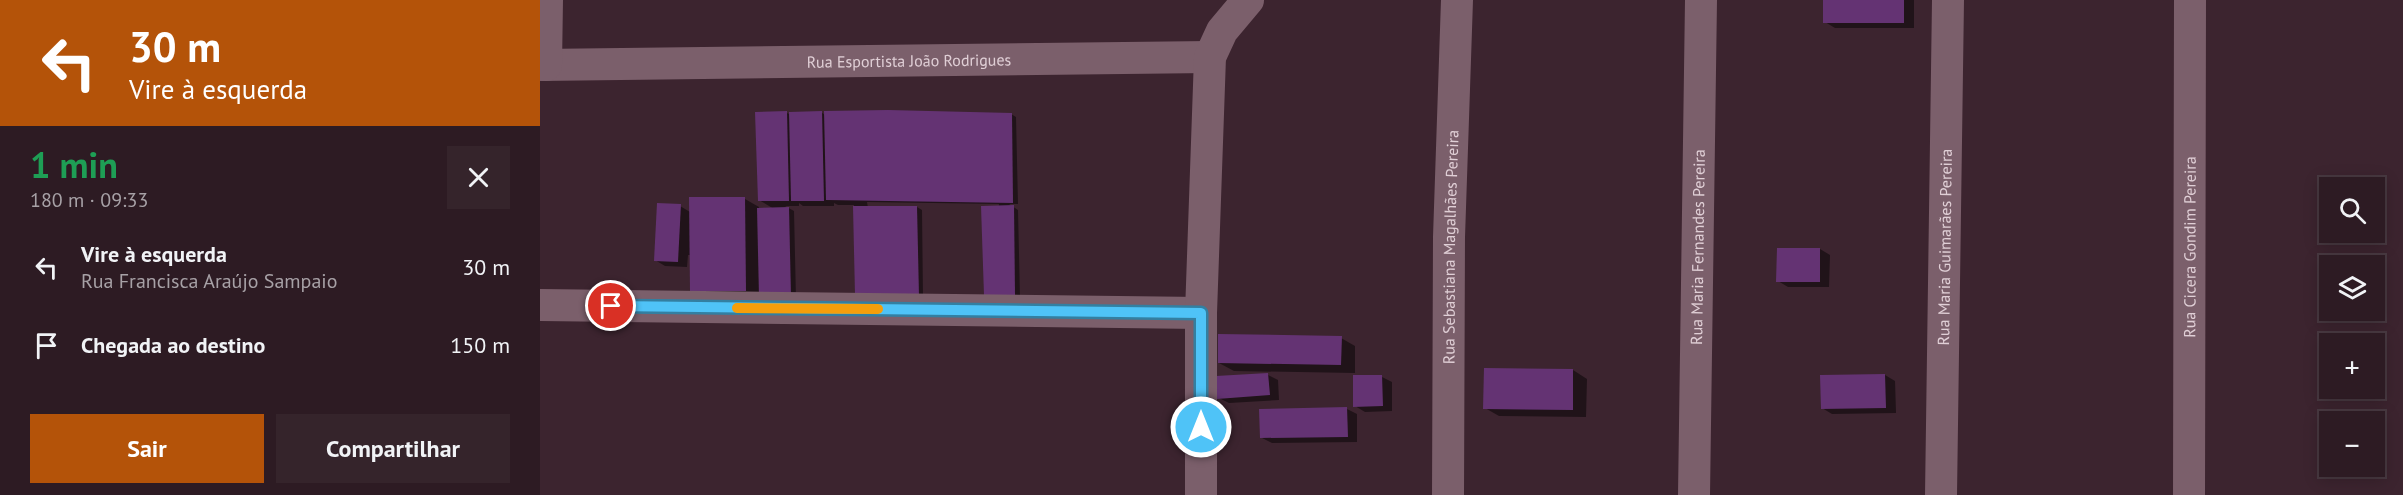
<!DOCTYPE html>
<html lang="pt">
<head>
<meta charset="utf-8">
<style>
	body { margin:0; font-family:"PT Sans",sans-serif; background:#35242b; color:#f1f3f6; height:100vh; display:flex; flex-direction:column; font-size:22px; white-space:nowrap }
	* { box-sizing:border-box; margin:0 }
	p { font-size:20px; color:#a7a1a6 }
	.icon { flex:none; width:33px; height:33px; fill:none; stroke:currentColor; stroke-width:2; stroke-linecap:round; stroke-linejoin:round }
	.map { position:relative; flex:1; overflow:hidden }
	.panel { display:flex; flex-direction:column; background:#2d1b23; width:540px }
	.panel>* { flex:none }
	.guide { background:#b45309; color:#fff; overflow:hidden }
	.fabs { position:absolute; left:1779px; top:177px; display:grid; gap:12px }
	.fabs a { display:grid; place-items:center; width:66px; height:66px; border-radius:0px; background:#2d1b23; box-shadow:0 3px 15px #0003,0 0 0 2px #483941; font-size:30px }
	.pin { position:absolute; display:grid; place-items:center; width:51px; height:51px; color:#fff; margin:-26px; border:3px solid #fff; border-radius:50%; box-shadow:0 2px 6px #0007 }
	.me { position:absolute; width:66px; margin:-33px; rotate:0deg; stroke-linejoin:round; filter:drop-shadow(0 0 4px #0008) }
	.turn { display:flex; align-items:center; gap:21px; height:126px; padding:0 30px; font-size:27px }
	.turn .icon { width:78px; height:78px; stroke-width:2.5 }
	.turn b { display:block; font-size:42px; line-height:51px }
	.round { display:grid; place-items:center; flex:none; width:63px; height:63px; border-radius:0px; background:#35242b }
	.summary { display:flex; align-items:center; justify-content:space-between; height:102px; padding:0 30px }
	h1 { font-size:36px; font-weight:800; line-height:45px; color:#1e9e55 }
	.button { display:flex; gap:12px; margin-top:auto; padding:12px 30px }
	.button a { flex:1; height:69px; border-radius:0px; background:#b45309; color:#fff; font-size:24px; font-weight:800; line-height:69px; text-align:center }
	.button a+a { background:#35242b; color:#f1f3f6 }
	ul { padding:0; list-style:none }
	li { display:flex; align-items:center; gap:18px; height:78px; padding:0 30px }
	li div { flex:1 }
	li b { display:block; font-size:22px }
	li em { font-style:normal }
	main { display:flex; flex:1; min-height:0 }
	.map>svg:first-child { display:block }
</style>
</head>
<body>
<main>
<section class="panel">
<div class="guide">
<div class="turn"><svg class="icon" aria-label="left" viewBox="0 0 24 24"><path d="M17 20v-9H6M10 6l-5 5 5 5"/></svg><div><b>30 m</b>Vire à esquerda</div></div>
</div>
<div class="summary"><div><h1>1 min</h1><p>180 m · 09:33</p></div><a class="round"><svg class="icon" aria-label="close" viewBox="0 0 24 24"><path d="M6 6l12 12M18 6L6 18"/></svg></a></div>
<ul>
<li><svg class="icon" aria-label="left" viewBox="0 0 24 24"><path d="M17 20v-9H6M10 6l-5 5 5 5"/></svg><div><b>Vire à esquerda</b><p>Rua Francisca Araújo Sampaio</p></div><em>30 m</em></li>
<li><svg class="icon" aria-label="arrive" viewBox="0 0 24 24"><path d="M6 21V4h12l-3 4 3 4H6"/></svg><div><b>Chegada ao destino</b></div><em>150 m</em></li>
</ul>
<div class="button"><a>Sair</a><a>Compartilhar</a></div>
</section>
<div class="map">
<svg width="1863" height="495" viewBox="0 0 1863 495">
	<rect width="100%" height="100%" fill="#3c242f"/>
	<g fill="#0007">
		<polygon points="1284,0 1374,0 1374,28 1295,28 1285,22"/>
		<polygon points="281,112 285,115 471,114 476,117 478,204 469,204 478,210 480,297 450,297 459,204 327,202 328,208 377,207 382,210 383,298 317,294 314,205 298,205 294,203 294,206 263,206 259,203 259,206 245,206 254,211 256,299 165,299 151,290 151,255 148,255 147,267 125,266 115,260 140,206 150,212 205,199 219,207 219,209 234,209 219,200 247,113 251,115"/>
		<polygon points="1280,249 1290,255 1289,287 1248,287 1238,281"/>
		<polygon points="801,338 815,346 815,373 694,371 679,363"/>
		<polygon points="1033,370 1047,379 1046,417 959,416 945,408"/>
		<polygon points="728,375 738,380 739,400 689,403 679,398"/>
		<polygon points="1345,375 1355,381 1356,413 1292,414 1282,408"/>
		<polygon points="842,377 852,382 852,411 825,412 815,406"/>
		<polygon points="807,409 817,414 817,442 732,443 722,438"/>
	</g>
	<g fill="#643373">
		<rect x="1283" y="0" width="81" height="23"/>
		<polygon points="348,110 472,113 473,203 286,200 284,111"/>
		<polygon points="247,111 249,201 218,201 215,112"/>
		<polygon points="282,111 284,201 251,201 249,112"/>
		<polygon points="149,197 205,197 206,291 150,291"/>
		<polygon points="117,203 141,204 138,262 114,261"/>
		<polygon points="474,205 475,295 444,295 441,206"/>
		<polygon points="313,206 377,206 379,296 315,295"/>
		<polygon points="249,207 251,297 219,297 217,208"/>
		<polygon points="1237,248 1280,248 1280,282 1236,282"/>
		<polygon points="678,334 802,336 801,365 678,363"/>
		<polygon points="944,368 1033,369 1033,410 943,409"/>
		<polygon points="728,373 730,395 677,399 676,376"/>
		<polygon points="1345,374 1346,408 1281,409 1280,375"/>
		<polygon points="813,375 842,375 843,406 813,407"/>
		<polygon points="807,407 808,437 720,438 719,409"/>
	</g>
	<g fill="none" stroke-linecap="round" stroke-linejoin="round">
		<g stroke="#7b5f6b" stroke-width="32">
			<path id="s1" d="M0,65l670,-8"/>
			<polyline points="6,65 7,0"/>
			<polyline points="0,305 661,313"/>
			<polyline points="661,495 661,313 670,57 682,31 708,0"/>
			<path id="s2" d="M908,495l1,-258 8,-237"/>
			<path id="s3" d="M1154,495l7,-495"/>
			<path id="s4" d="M1401,495l7,-495"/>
			<path id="s5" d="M1649,495l1,-495"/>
		</g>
	</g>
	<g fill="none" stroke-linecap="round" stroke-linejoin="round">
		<g stroke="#337fa1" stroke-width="15">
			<polyline id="route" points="71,306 661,313 661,427"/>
		</g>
		<use href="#route" stroke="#4fc3f7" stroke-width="10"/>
		<polyline stroke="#f59e0b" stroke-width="10" points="197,308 338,309"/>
	</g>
	<g text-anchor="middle" stroke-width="6" stroke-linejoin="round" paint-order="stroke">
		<g font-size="16" fill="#e0cfd6" stroke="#3c242f">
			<text dy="6" stroke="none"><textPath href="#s1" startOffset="369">Rua Esportista João Rodrigues</textPath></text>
			<text dy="6" stroke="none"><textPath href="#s2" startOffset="248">Rua Sebastiana Magalhães Pereira</textPath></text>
			<text dy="6" stroke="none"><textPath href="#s3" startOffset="248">Rua Maria Fernandes Pereira</textPath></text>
			<text dy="6" stroke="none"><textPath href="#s4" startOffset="248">Rua Maria Guimarães Pereira</textPath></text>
			<text dy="6" stroke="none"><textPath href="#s5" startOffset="248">Rua Cicera Gondim Pereira</textPath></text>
		</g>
	</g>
</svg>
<div class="fabs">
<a><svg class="icon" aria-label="search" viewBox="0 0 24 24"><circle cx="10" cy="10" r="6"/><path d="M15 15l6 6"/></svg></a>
<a><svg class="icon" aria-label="layers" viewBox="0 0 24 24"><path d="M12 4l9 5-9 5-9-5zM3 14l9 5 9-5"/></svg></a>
<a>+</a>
<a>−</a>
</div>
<div class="pin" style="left:71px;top:306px;background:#d93025"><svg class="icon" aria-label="arrive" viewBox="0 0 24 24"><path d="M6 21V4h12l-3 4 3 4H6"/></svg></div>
<svg class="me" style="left:661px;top:427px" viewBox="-20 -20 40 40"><circle r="17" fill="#4fc3f7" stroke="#fff" stroke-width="3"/><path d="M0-11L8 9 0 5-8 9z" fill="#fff"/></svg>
</div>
</main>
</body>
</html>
